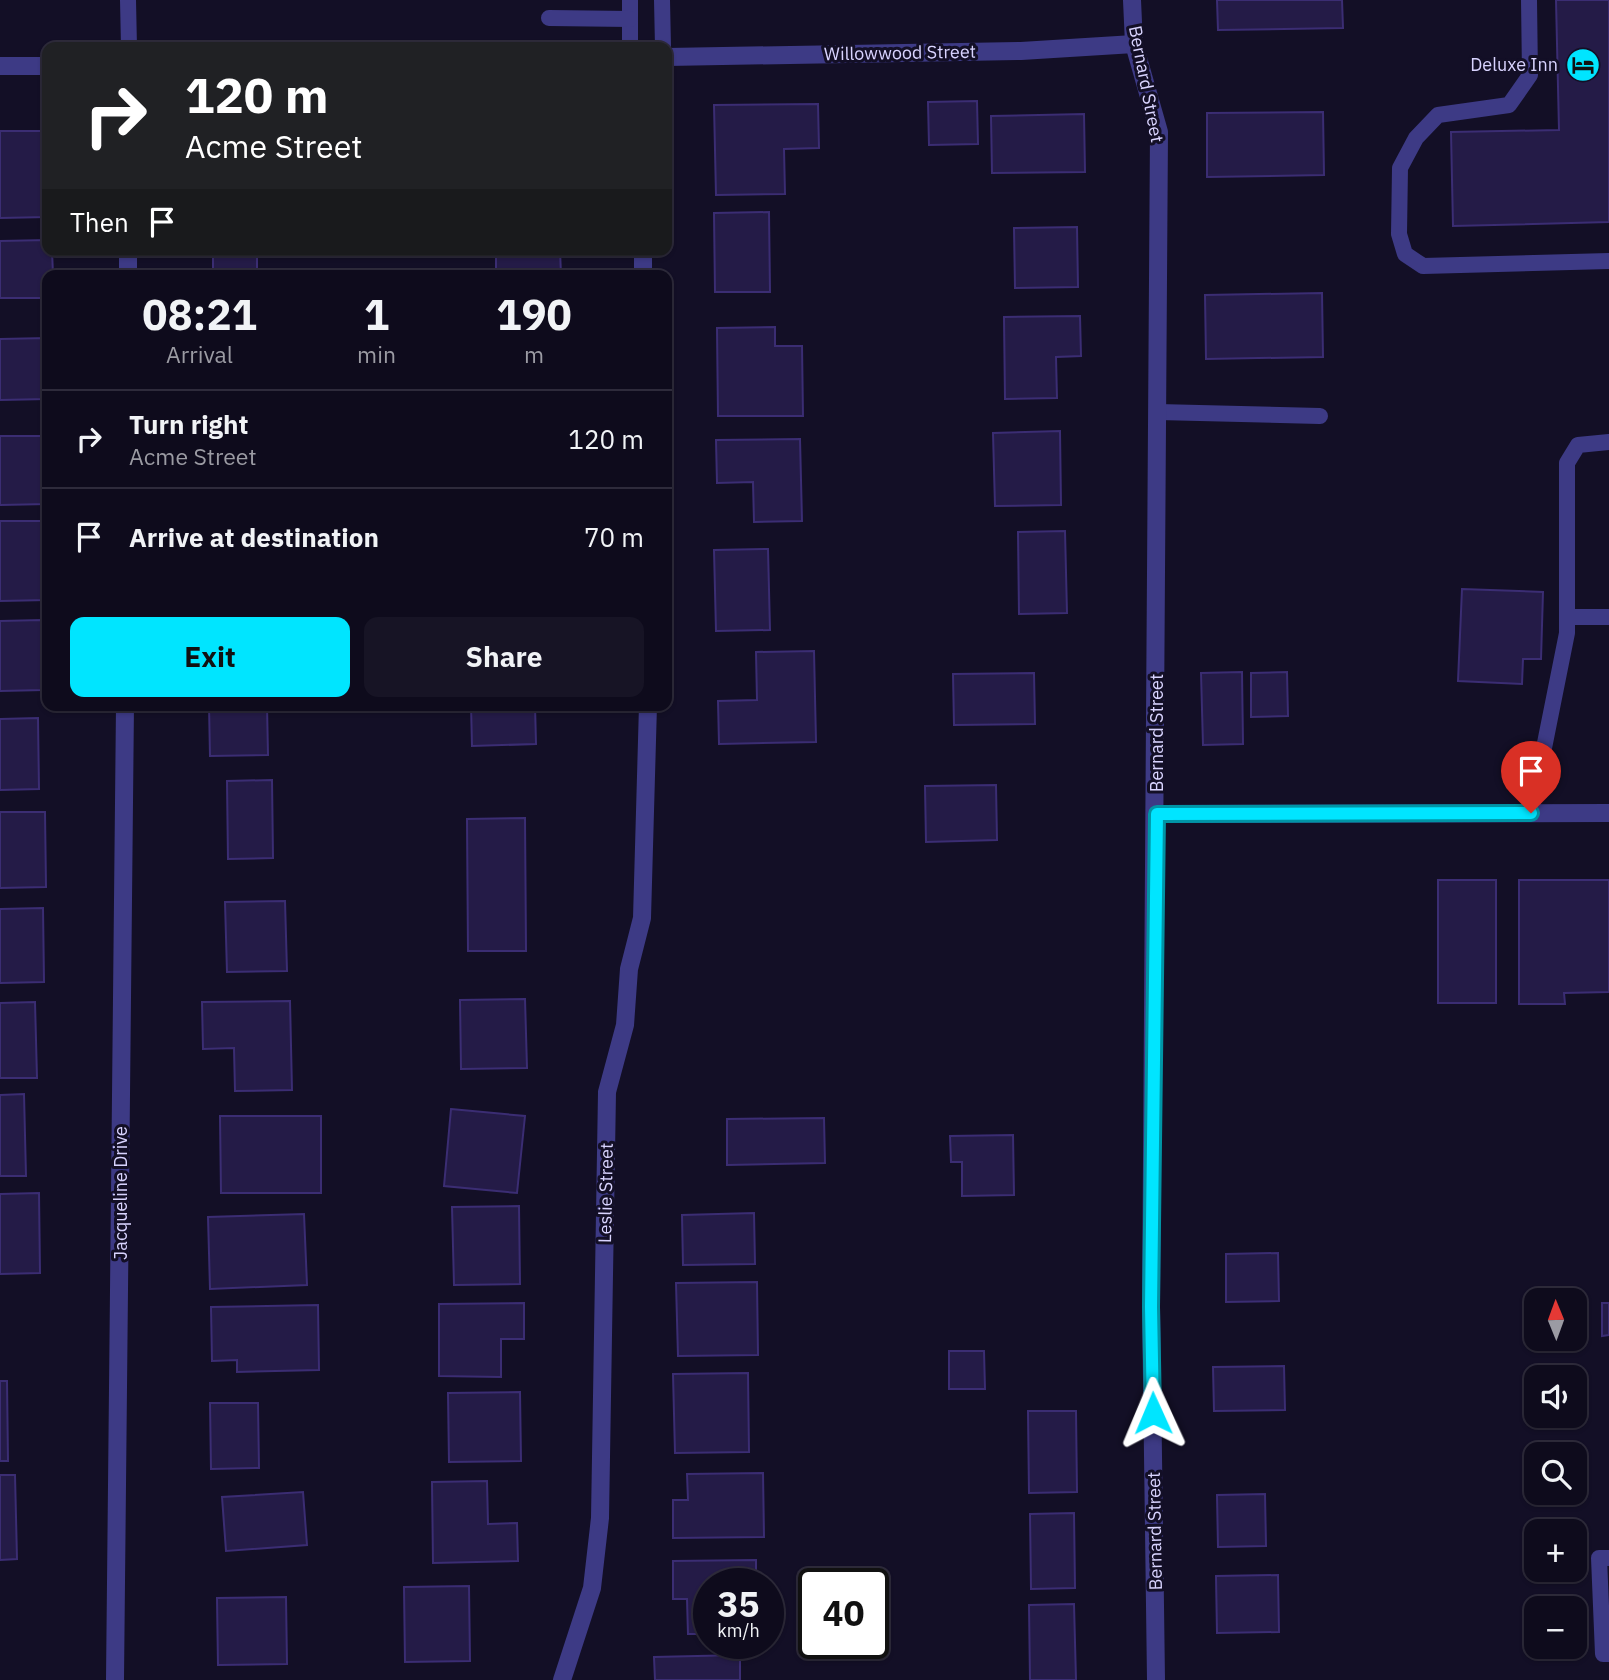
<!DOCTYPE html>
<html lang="en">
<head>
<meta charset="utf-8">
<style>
	body { margin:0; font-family:"IBM Plex Sans",sans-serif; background:#171425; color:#f1f3f6; height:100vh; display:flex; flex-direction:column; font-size:26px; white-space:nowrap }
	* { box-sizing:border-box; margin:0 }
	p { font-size:23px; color:#9b9ba3 }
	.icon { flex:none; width:38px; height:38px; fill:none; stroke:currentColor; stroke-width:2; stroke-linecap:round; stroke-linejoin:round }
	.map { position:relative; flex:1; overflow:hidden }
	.drawer { position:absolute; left:42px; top:270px; width:630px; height:441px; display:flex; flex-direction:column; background:#0e0b1c; border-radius:14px; box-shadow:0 2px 5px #0004,0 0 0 2px #2e2b3b }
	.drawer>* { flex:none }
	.top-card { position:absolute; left:42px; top:42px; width:630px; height:214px; border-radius:14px; box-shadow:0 2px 5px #0004,0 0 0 2px #2e2b3b; background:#202124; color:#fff; overflow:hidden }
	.needle { width:46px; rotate:359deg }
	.buttons { position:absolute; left:1524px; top:1288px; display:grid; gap:14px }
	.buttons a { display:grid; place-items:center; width:63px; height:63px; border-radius:14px; background:#0e0b1c; box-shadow:0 2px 5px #0004,0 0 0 2px #2e2b3b; font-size:35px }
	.speed { position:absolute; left:693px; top:1568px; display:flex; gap:14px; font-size:35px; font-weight:700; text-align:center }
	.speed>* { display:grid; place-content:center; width:91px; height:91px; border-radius:50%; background:#0e0b1c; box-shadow:0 2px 5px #0004,0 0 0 2px #2e2b3b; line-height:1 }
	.speed small { font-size:18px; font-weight:400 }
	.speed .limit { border:4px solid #111; border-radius:10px; background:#fff; color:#111 }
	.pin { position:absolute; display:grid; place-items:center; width:60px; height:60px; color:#fff; margin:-72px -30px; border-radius:50% 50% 50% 0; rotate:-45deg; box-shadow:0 0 7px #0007 }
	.pin .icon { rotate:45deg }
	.me { position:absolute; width:77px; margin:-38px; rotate:359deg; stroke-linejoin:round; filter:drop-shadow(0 0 5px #0008) }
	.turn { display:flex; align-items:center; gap:24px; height:147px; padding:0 28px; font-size:32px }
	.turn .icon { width:91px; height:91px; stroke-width:2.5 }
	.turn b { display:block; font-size:49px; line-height:60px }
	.then { display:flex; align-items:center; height:66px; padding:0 28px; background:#0003; gap:14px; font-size:26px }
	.eta { display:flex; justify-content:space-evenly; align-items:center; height:119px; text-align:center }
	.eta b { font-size:42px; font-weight:800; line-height:49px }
	.cta { display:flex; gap:14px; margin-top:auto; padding:14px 28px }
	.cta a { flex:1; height:80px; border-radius:14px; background:#00e5ff; color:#111; font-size:28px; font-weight:800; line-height:80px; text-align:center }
	.cta a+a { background:#171425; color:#f1f3f6 }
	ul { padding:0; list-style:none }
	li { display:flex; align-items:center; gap:21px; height:98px; padding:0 28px; border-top:2px solid #2e2b3b }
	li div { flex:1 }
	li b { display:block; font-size:26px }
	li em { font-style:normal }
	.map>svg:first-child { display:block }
</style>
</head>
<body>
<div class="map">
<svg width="1609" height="1680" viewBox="0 0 1609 1680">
	<rect width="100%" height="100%" fill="#130f26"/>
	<g fill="#241b47" stroke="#3b2d73" stroke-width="2">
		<polygon points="1217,0 1342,0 1343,28 1218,30"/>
		<polygon points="1556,0 1609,0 1609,222 1453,226 1451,132 1559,130"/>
		<polygon points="977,101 978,144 929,145 928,102"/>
		<polygon points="818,104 819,148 784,149 785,194 716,195 714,105"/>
		<polygon points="1323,112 1324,175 1207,177 1207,113"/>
		<polygon points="1084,114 1085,172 992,173 991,116"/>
		<polygon points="0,131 47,131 47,217 0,218"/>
		<polygon points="769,212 770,292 715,292 714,213"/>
		<polygon points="1077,227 1078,287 1015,288 1014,228"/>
		<polygon points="47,240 47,250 52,250 53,275 47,275 47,298 0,298 0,241"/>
		<rect x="213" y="250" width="44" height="25"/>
		<polygon points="473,250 560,250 561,275 496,275 496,257 473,257"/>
		<polygon points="1322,293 1323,357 1206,359 1205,295"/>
		<polygon points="1080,316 1081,356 1056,357 1057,398 1005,399 1004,317"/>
		<polygon points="775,327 775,346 802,346 803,416 718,416 717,328"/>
		<polygon points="47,338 47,399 0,400 0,339"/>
		<polygon points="1060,431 1061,505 995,506 993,433"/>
		<polygon points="0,436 46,436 47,504 0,505"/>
		<polygon points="800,439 802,521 754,522 753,482 717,483 716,440"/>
		<polygon points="0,521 47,521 47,600 0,601"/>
		<polygon points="1065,531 1067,613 1019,614 1018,532"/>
		<polygon points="768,549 770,630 716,631 714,550"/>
		<polygon points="1462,589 1543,592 1541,659 1523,659 1522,684 1458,681"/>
		<polygon points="41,620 43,690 0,691 0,621"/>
		<polygon points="814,651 816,742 719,744 718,701 757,700 756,652"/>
		<polygon points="1242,672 1243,744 1203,745 1201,673"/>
		<polygon points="1287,672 1288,716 1251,717 1251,673"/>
		<polygon points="1034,673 1035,724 954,725 953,674"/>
		<polygon points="209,705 267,705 268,755 210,756"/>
		<polygon points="471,705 535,705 536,744 472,746"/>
		<polygon points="38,718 39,789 0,790 0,719"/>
		<polygon points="272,780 273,858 228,859 227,781"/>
		<polygon points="996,785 997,840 926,842 925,786"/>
		<polygon points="0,812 45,812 46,887 0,888"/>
		<polygon points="525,818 526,951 468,951 467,819"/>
		<rect x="1438" y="880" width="58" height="123"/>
		<polygon points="1519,880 1609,880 1609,992 1564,993 1565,1004 1519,1004"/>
		<polygon points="285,901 287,971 227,972 225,902"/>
		<polygon points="43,908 44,982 0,983 0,909"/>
		<polygon points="525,999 527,1068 461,1069 460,1000"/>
		<polygon points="290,1001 292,1090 235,1091 234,1048 203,1049 202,1002"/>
		<polygon points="35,1002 37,1078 0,1078 0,1003"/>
		<polygon points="24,1094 26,1176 0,1176 0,1095"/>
		<polygon points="451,1109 525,1116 517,1193 444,1186"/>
		<polygon points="220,1116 321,1116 321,1193 221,1193"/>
		<polygon points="824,1118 825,1163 727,1165 727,1119"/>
		<polygon points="1013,1135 1014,1195 962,1196 962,1162 951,1162 950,1136"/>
		<polygon points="39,1193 40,1273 0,1274 0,1194"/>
		<polygon points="519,1206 520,1284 454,1285 452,1207"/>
		<polygon points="754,1213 755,1264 683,1265 682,1215"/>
		<polygon points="304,1214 307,1285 210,1289 208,1217"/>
		<polygon points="1278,1253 1279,1301 1226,1302 1226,1254"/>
		<polygon points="757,1282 758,1355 678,1356 676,1283"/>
		<polygon points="524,1303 524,1339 501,1339 501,1377 439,1376 439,1304"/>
		<polygon points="1602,1303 1609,1303 1609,1335 1602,1336"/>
		<polygon points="318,1305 319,1370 237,1372 237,1360 212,1361 211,1307"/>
		<polygon points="949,1351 984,1351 985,1389 949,1389"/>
		<polygon points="1284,1366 1285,1410 1214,1411 1213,1367"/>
		<polygon points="748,1373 749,1452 675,1453 673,1374"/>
		<polygon points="0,1381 7,1381 8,1461 0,1461"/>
		<polygon points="520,1392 521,1461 449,1462 448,1393"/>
		<polygon points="210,1403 258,1403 259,1468 211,1469"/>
		<polygon points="1028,1411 1076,1411 1077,1492 1029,1493"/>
		<polygon points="763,1473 764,1537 673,1538 673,1500 688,1500 687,1474"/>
		<polygon points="0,1475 15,1475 17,1559 0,1560"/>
		<polygon points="487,1481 488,1524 517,1523 518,1561 433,1563 432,1482"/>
		<polygon points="303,1492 307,1545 226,1551 222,1497"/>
		<polygon points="1265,1494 1266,1546 1218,1547 1217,1495"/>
		<polygon points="1074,1513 1075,1588 1031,1589 1030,1514"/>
		<polygon points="756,1560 756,1584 709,1584 709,1634 688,1634 687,1599 673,1599 673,1561"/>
		<polygon points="1278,1575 1279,1632 1217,1633 1216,1576"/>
		<polygon points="469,1586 470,1661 405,1662 404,1587"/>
		<polygon points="286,1597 287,1664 218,1665 217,1598"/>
		<polygon points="1074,1604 1076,1680 1030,1680 1029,1605"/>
		<polygon points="740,1655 740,1680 655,1680 654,1657"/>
	</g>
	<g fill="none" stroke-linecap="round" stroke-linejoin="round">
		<g stroke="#3d3a85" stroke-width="16">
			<polyline points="128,0 129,47"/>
			<polyline points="630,0 630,47"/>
			<polyline points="662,0 663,47"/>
			<polyline points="1529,0 1530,75 1509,105 1438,115 1416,138 1400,168 1399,234 1405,254 1423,266 1609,261"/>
			<polyline points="549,18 630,19"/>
			<polyline points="1158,412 1320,416"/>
			<polyline points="1567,617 1609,617"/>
			<polyline points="1531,813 1567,633 1567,463 1578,445 1609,442"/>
			<polyline points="1609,1558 1599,1558 1603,1654 1609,1654"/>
		</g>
		<g stroke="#3d3a85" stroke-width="18">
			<polyline points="643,250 643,275"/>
			<polyline points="128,275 128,250"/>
			<polyline points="1157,814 1609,813"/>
			<polyline points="115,1680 125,705"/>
			<polyline points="562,1680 592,1588 600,1518 607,1092 625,1025 629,969 642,918 648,705"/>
		</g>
		<g stroke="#3d3a85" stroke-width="18">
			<polyline points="1132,0 1134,44 1159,132 1151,1306 1156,1680"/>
			<polyline points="667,57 1021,51 1134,44"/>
			<polyline points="0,66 47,66"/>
		</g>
	</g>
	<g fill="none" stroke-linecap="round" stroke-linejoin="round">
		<g stroke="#0095a6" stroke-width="18">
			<polyline id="route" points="1153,1413 1151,1307 1157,814 1531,813"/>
		</g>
		<use href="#route" stroke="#00e5ff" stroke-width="12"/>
	</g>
	<defs>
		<g id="hotel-disc" transform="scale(1.75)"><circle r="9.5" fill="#00e5ff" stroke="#130f26"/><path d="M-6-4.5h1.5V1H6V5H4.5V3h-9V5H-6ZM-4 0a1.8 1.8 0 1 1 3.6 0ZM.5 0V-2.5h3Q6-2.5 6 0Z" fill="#111"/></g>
	</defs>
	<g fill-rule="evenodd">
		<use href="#hotel-disc" x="1583" y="65"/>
	</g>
	<g text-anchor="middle" stroke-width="6" stroke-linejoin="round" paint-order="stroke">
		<g font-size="18" fill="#d9d4ff" stroke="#130f26">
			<text transform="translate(900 53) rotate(-1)" y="6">Willowwood Street</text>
			<text transform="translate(1146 84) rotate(79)" y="6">Bernard Street</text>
			<text transform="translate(1157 733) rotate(-90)" y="6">Bernard Street</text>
			<text transform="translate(121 1193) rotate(-90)" y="6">Jacqueline Drive</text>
			<text transform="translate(606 1193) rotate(-89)" y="6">Leslie Street</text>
			<text transform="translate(1155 1531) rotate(-91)" y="6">Bernard Street</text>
		</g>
		<g font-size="18" fill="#d9d4ff" stroke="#130f26" text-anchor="end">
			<text x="1558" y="71">Deluxe Inn</text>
		</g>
	</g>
</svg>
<div class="buttons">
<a><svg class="needle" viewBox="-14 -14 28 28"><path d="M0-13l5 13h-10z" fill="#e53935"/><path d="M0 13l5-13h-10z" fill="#9b9ba3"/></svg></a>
<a><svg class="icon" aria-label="sound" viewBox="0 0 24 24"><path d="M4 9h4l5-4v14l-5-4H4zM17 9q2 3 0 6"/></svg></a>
<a><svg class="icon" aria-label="search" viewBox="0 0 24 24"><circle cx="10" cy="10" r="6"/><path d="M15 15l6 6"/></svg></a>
<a>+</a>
<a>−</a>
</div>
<div class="speed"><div>35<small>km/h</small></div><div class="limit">40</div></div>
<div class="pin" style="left:1531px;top:813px;background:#d93025"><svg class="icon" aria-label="arrive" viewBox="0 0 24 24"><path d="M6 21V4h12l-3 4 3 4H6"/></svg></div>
<svg class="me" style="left:1153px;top:1413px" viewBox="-20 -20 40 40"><path d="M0-17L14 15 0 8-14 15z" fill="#00e5ff" stroke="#fff" stroke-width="4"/></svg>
<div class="top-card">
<div class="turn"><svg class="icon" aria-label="right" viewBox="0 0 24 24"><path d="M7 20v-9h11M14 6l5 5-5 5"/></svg><div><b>120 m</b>Acme Street</div></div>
<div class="then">Then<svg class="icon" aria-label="arrive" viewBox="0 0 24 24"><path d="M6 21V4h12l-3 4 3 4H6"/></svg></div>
</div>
<section class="drawer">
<div class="eta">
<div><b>08:21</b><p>Arrival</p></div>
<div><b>1</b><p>min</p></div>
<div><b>190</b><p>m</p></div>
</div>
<ul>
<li><svg class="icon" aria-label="right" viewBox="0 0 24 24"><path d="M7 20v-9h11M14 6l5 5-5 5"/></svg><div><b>Turn right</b><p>Acme Street</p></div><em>120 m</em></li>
<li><svg class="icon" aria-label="arrive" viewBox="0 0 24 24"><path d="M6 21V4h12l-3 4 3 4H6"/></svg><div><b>Arrive at destination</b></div><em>70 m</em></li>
</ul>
<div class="cta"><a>Exit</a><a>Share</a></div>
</section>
</div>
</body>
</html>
